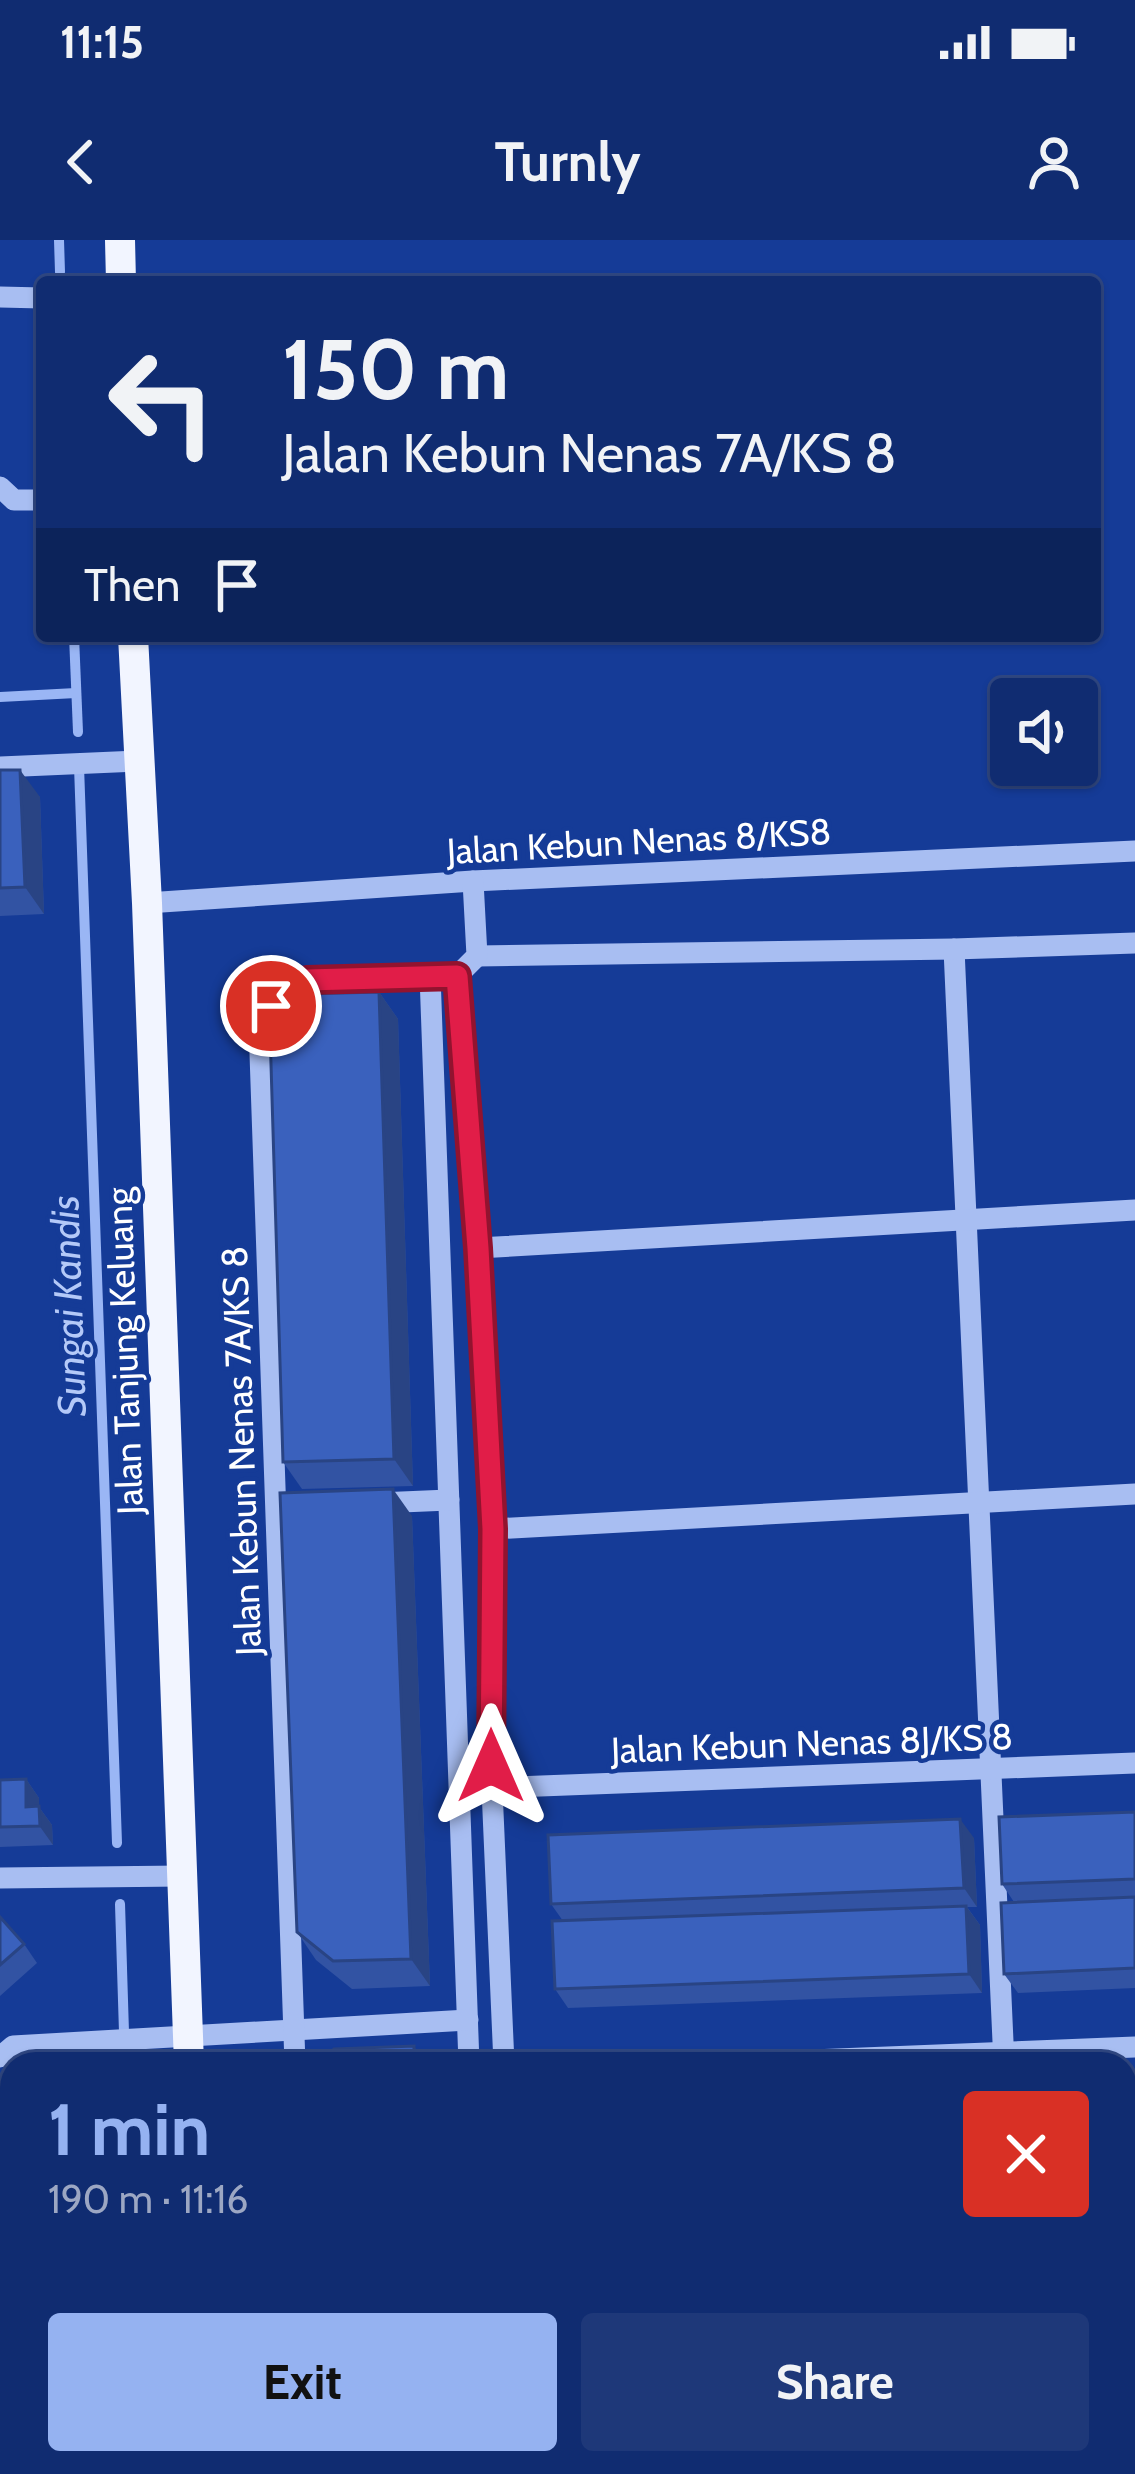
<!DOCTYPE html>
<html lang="en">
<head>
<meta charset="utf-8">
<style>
	body { margin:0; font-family:Cabin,sans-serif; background:#1e3879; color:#f1f3f6; height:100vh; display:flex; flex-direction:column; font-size:45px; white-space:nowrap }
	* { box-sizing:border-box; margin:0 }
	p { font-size:39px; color:#9ca7c3 }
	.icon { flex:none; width:66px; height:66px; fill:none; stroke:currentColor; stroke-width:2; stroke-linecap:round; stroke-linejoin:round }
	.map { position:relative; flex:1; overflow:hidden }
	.sheet { position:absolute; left:0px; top:1812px; width:1137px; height:423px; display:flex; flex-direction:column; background:#102c71; border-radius:36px 36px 0 0; box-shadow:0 3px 9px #0004,0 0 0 3px #304884 }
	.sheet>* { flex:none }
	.top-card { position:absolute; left:36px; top:36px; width:1065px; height:366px; border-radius:12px; box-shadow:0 3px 9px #0004,0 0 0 3px #304884; background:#102c71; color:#f1f3f6; overflow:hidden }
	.controls { position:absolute; left:990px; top:438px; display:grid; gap:24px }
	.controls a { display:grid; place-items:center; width:108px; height:108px; border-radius:12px; background:#102c71; box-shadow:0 3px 9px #0004,0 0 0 3px #304884; font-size:60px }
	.pin { position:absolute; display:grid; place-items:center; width:102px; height:102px; color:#fff; margin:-51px; border:6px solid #fff; border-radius:50%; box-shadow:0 3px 12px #0007 }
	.me { position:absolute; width:132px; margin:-66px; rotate:0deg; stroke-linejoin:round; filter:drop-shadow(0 0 9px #0008) }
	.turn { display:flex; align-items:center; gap:42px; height:252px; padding:0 48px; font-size:54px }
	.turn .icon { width:156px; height:156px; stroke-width:2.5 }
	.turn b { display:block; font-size:84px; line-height:102px }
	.then { display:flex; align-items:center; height:114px; padding:0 48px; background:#0003; gap:24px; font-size:45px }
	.round { display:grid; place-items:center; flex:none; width:126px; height:126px; border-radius:12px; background:#1e3879 }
	.overview { display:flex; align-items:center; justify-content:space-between; height:204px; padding:0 48px }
	h1 { font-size:72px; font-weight:700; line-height:90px; color:#95b2f1 }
	.button { display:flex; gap:24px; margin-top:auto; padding:24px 48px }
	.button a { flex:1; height:138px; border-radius:12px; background:#95b2f1; color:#111; font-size:48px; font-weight:700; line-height:138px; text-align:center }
	.button a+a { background:#1e3879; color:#f1f3f6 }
	.status { display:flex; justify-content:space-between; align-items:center; height:84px; padding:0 60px; background:#102c71; direction:ltr }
	.status svg { height:33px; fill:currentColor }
	header { display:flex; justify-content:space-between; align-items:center; height:156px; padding:0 48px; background:#102c71; font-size:54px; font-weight:700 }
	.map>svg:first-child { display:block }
</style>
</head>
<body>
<div class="status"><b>11:15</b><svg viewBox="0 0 49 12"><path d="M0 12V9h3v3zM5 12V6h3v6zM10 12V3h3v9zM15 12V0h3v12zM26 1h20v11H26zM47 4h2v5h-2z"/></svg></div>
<header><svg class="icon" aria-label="back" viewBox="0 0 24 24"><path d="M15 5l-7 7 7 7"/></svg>Turnly<svg class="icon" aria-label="person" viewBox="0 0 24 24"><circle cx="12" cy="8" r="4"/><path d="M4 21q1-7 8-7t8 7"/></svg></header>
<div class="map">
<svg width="1135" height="2234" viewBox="0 0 1135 2234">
	<rect width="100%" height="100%" fill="#153b97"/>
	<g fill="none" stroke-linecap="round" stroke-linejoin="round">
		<g stroke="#9ab6f5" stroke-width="10">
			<polyline points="59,0 60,32"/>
			<polyline points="74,396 78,492"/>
			<polyline points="0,457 76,453"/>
			<polyline points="79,526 117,1603"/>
			<polyline points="120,1664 125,1824"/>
			<polyline points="137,2223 137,2234"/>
		</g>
		<g stroke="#a8bef2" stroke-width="21">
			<polyline points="0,57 42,58"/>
			<polyline points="0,247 14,260 42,260"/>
			<polyline points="0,527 138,521"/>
			<polyline points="147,663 473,641 1135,611"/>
			<polyline points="954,709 1004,1824"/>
			<polyline points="477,716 954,709 1135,703"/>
			<polyline points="430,735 469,1824"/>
			<polyline points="457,736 478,1008 493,1289 491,1526 504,1824"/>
			<polyline points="478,1008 1135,970"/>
			<polyline points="378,1263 449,1260"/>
			<polyline points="493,1289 1135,1254"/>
			<polyline points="491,1548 1135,1523"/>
			<polyline points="0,1638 182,1636"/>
			<polyline points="0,1817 13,1806 468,1780"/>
			<polyline points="295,1824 259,785 271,766 306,740 457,736 477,716 473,641"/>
			<polyline points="715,1824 1135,1807"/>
			<polyline points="0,1853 12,1873"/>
			<polyline points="1125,2087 1135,2086"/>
			<polyline points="311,2223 312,2234"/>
			<polyline points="483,2223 483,2234"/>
			<polyline points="522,2223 523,2234"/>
		</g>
		<g stroke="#f2f5ff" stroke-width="30">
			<polyline points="120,0 121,42"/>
			<polyline points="133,396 147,663 189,1824"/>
			<polyline points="207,2223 207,2234"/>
		</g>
	</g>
	<g fill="#3253a3">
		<polygon points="0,530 40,557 44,674 0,676"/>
		<polygon points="379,752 398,779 413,1246 302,1249 283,1222"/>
		<polygon points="412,1276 430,1746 352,1749 316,1720 297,1692"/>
		<polygon points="26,1539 39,1558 39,1567 52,1585 53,1605 0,1607 0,1540"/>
		<polygon points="1135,1572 1135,1748 1018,1753 1004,1734 1014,1662 1002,1644"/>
		<polygon points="974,1598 977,1667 967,1667 980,1685 982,1753 568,1768 555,1749 563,1681 551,1664"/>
		<polygon points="0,1677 24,1704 37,1723 0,1756"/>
		<polygon points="1135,1844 1135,2023 1125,2024 1125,1845"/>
		<rect x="0" y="2087" width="12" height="99"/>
		<polygon points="1125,2125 1135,2125 1135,2234 1125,2223"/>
		<polygon points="578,2223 988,2223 585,2232"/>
	</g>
	<g fill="#294484">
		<polygon points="20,530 40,557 44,674 25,647"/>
		<polygon points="379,752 398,779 413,1246 394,1219"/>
		<polygon points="393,1249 412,1276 430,1746 411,1719"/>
		<polygon points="26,1539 39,1558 39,1567 52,1585 53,1605 26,1567"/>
		<polygon points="960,1579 974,1598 977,1667 964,1648"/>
		<polygon points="966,1666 980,1685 982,1753 969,1734"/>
		<polygon points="414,1806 426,1824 414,1824"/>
		<polygon points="429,2223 447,2223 448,2234 430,2234"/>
		<polygon points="988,2223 993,2223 1000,2234 989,2234"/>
	</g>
	<g fill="#3a61bd" stroke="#294484" stroke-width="3">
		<polygon points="0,530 20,530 25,647 0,648"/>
		<polygon points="379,752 394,1219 283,1222 270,791 303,754"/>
		<polygon points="393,1249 411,1719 333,1721 297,1692 280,1253"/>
		<polygon points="26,1539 26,1567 39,1566 40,1586 0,1587 0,1540"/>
		<polygon points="1135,1572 1135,1639 1002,1644 999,1577"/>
		<polygon points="960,1579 964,1648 551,1664 548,1595"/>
		<polygon points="1135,1657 1135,1728 1004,1734 1001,1663"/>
		<polygon points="966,1666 969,1734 555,1749 552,1681"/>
		<polygon points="0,1677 24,1704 0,1725"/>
		<polygon points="414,1806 414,1824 319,1824 334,1809"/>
		<polygon points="1135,1844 1135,1916 1125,1917 1125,1845"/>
		<rect x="1125" y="1934" width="10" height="70"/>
		<rect x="0" y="2087" width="12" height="71"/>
		<polygon points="1125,2125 1135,2125 1135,2192 1125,2193"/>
		<polygon points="1135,2210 1135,2234 1023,2234 1023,2223 1125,2223 1125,2211"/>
		<polygon points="317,2223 429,2223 430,2234 317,2234"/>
		<polygon points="817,2223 988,2223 989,2234 572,2233"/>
	</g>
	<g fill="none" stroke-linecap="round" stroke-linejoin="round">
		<g stroke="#92132f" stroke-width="30">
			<polyline id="route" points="271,766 307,740 457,736 478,1008 493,1289 491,1526"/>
		</g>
		<use href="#route" stroke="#e11d48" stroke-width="21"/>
	</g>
	<g text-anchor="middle" stroke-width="9" stroke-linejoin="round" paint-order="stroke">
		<g font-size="36" fill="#fff" stroke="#153b97">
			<text transform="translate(639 601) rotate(-3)" y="13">Jalan Kebun Nenas 8/KS8</text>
			<text transform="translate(124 1111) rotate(-92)" y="13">Jalan Tanjung Keluang</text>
			<text transform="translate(241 1211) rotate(-92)" y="13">Jalan Kebun Nenas 7A/KS 8</text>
			<text transform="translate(812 1503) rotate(-2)" y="13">Jalan Kebun Nenas 8J/KS 8</text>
		</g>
		<g font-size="39" font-style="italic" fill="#b4c9f8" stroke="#153b97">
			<text transform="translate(68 1066) rotate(-92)" y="14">Sungai Kandis</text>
		</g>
	</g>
</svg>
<div class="controls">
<a><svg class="icon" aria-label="sound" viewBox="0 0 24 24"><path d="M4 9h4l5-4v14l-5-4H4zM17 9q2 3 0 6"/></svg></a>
</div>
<div class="pin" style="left:271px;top:766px;background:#d93025"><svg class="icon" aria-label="arrive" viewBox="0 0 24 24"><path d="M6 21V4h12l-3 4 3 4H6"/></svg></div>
<svg class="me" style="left:491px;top:1526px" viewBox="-20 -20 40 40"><path d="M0-17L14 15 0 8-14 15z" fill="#e11d48" stroke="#fff" stroke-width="4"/></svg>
<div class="top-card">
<div class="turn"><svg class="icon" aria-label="left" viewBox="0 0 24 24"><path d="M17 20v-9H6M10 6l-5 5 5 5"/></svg><div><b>150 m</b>Jalan Kebun Nenas 7A/KS 8</div></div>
<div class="then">Then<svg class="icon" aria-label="arrive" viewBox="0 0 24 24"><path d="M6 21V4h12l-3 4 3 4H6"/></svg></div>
</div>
<section class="sheet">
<div class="overview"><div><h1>1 min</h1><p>190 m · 11:16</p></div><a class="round" style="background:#d93025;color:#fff"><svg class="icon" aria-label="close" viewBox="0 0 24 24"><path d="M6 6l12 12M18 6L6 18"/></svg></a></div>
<div class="button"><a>Exit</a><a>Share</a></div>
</section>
</div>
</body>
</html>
